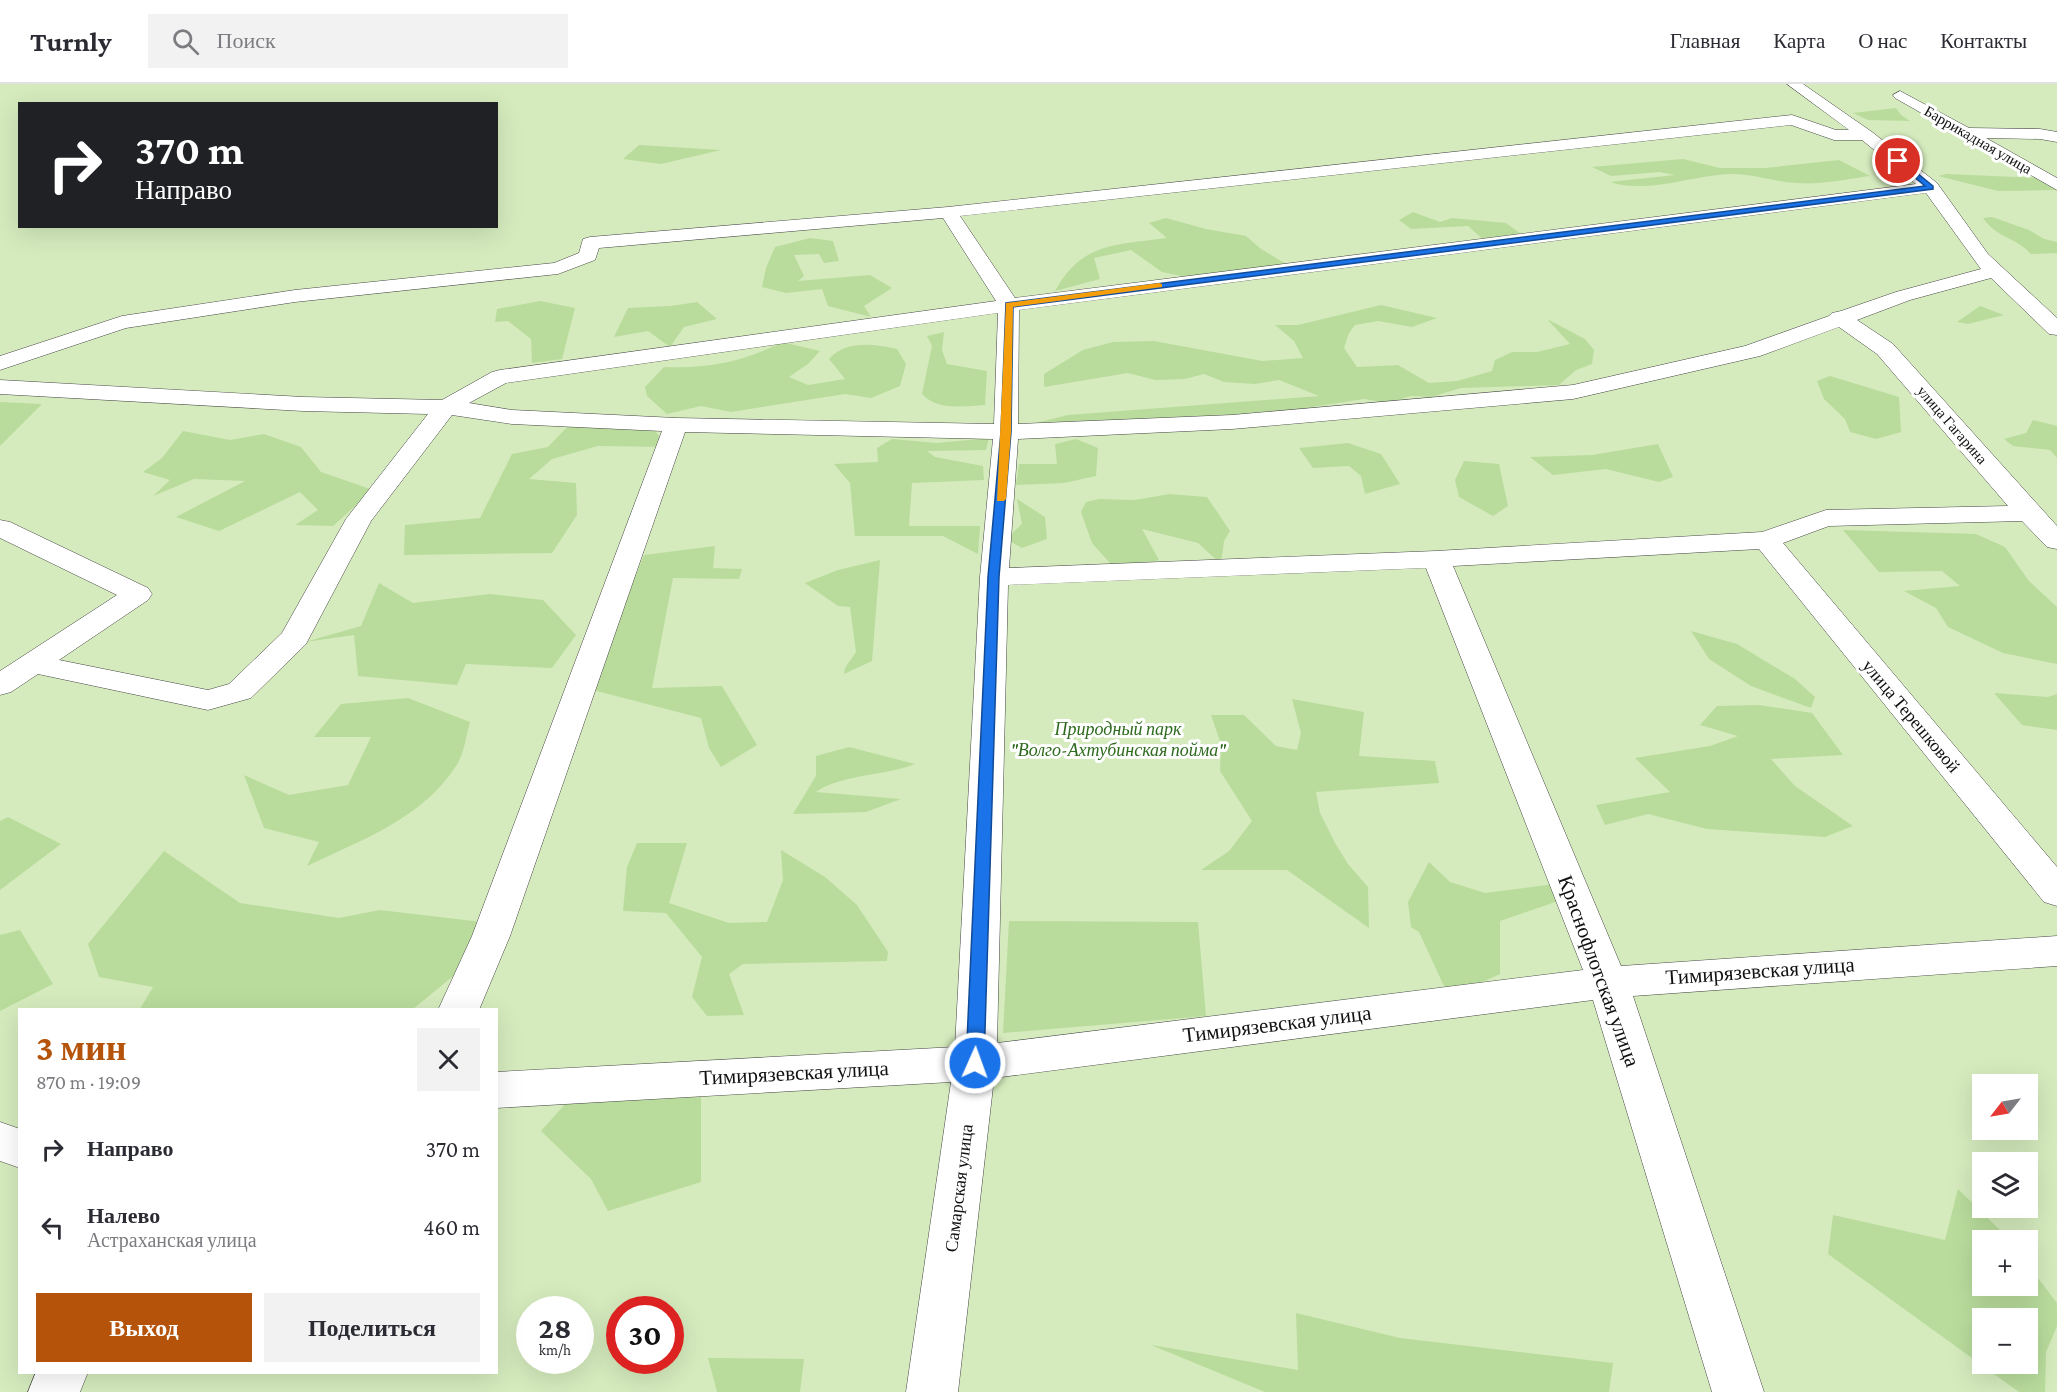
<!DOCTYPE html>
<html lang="ru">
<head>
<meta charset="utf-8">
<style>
	body { margin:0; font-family:"Crimson Pro",serif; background:#f2f2f3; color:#2b2b33; height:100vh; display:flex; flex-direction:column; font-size:22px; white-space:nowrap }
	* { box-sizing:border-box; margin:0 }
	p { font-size:20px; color:#7c7c81 }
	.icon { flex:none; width:33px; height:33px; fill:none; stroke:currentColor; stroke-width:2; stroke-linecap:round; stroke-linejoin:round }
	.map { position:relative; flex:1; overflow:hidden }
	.panel { position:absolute; left:18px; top:924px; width:480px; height:366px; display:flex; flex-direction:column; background:#fff; border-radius:0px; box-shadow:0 6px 24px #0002 }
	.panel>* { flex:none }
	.top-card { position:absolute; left:18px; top:18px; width:480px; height:126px; border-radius:0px; box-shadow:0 6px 24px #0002; background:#202124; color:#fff; overflow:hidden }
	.needle { width:39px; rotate:239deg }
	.fabs { position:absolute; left:1972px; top:990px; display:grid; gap:12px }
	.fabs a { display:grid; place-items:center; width:66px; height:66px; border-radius:0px; background:#fff; box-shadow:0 6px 24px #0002; font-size:30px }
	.speed { position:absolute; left:516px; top:1212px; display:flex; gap:12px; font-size:30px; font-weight:700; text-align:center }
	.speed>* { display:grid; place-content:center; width:78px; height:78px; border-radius:50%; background:#fff; box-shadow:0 6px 24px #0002; line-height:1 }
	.speed small { font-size:15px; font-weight:400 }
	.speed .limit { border:9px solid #d22; background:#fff; color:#111 }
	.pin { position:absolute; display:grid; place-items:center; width:51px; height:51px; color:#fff; margin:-26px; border:3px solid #fff; border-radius:50%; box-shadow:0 2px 6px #0007 }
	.me { position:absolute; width:66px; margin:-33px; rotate:2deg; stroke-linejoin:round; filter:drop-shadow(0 0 4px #0008) }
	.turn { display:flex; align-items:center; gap:21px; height:126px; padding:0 18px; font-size:27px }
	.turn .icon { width:78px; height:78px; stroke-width:2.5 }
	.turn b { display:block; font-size:42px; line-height:51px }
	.round { display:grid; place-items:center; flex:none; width:63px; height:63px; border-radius:0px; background:#f2f2f3 }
	.headline { display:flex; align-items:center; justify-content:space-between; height:102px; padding:0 18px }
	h1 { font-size:36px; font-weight:700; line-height:45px; color:#b45309 }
	.primary-button { display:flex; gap:12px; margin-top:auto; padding:12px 18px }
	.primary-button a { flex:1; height:69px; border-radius:0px; background:#b45309; color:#fff; font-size:24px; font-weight:700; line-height:69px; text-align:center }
	.primary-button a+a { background:#f2f2f3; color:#2b2b33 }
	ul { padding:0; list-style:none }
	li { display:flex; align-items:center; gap:18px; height:78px; padding:0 18px }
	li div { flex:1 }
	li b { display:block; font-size:22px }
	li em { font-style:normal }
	header { display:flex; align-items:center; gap:36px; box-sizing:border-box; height:84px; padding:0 30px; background:#fff; border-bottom:2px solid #e1e1e2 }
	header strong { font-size:28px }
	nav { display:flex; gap:33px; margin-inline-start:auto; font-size:21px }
	.search { width:420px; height:54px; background:#f2f2f3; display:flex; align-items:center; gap:15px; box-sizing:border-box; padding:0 21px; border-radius:0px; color:#7c7c81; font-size:22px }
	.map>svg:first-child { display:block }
</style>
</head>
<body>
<header>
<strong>Turnly</strong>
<div class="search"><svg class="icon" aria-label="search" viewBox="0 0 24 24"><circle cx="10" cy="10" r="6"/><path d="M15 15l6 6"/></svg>Поиск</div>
<nav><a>Главная</a><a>Карта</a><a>О нас</a><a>Контакты</a></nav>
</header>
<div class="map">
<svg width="2057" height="1308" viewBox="0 0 2057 1308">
	<rect width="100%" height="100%" fill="#fffdf5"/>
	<path fill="#d5ebbd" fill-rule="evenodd" d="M0,0h2057v1308h-2057zM20,20h476v122h-476zM20,926h476v362h-476zM1983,1000h45v46h-45zM1983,1078h45v46h-45zM1983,1156h45v46h-45zM530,1226h50v50h-50zM620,1226h50v50h-50zM1983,1234h45v46h-45z"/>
	<g fill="#b9dc9c" fill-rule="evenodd">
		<polygon points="1896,24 1901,31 1910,37 1868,36 1853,29"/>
		<polygon points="639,61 721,66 661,80 623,75"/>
		<path d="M1683,75l37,9h45l74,-8 31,16c-23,3 -50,9 -73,7 -23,-1 -45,-10 -69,-9 -36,2 -82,20 -118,8l65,-7 -16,-3 -48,4 -19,-9z"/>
		<polygon points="1947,90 2037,94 2057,106 1998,107 1938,92"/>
		<polygon points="1413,128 1440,138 1452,134 1506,139 1521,150 1486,158 1468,142 1411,145 1399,136"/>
		<path d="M1992,133l37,13 15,9 13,3v11l-26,1c-15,-17 -33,-15 -48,-36z"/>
		<path d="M1166,134l40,11 40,7 15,13 25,15 -85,16 -39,-8 -31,-22 -37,8 6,21 -45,12c27,-49 61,-46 112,-53l-18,-15z"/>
		<polygon points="810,154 833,157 839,177 824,179 819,170 794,171 804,192 798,197 870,191 892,204 864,222 871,233 828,222 822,205 786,209 762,203 766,184 775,163"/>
		<polygon points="540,217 575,224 562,275 532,279 531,255 508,237 495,238 497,225"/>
		<polygon points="697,218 717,235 684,243 670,263 648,247 614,253 628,224 671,222"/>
		<polygon points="1381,221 1437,234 1412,243 1378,237 1355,241 1349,249 1344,264 1357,283 1398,281 1429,299 1457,297 1492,287 1495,276 1512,268 1537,268 1570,260 1547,235 1585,255 1594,266 1592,280 1576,286 1559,301 1461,304 1431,313 1411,312 1387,319 1364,315 1299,325 1248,329 1232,338 1036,339 1068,331 1319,312 1279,296 1255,300 1224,298 1204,290 1185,295 1155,296 1128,289 1044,303 1044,290 1083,266 1113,258 1154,257 1262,277 1303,274 1294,257 1275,241 1298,241"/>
		<polygon points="1980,222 2004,231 1968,240 1957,238"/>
		<path d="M944,248l-2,18 5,14 40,7 -2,34c-22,1 -47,6 -63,-11l10,-48 -5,-10z"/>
		<path d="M782,258l38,9 -12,13 -19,13 19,8 37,-6 -16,-20c17,-19 44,-15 68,-10l9,15 -6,22 -29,12 -26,-4 -114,18 -30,-6 -34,8 -20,-18 -2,-9 19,-20c43,2 80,-5 118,-25z"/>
		<polygon points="1830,292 1899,313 1901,348 1876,355 1850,348 1845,335 1824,315 1817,297"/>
		<polygon points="0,318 42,320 0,362"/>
		<polygon points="2033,336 2057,342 2057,374 2050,366 2013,362 2004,355 2026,349"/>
		<polygon points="568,342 652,343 668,363 598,362 552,375 529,395 576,399 577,431 552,469 404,471 405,441 480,434 512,370 548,363"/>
		<polygon points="183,347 230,356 264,350 301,363 321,388 373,406 333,442 295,441 318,426 300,408 219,447 176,433 245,397 194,395 153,412 170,396 143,388 162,374"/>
		<polygon points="989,354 986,366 927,367 935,373 983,382 984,396 912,399 909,442 980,442 978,470 943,452 855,452 850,399 834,380 878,378 877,364 892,355 937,359"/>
		<polygon points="1076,355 1098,364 1096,392 1064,399 1016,401 1019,380 1057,380 1055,360"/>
		<polygon points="1348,359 1381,370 1400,400 1365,410 1361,392 1349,382 1313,384 1299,364"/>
		<polygon points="1658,360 1673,393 1659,398 1606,385 1553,391 1530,373 1592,371"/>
		<polygon points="1464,377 1499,380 1508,422 1493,432 1459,413 1455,396"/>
		<polygon points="1169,410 1207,413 1230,447 1224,457 1221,480 1198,459 1142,445 1159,476 1118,488 1092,459 1081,428 1086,418 1099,415 1135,416"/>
		<polygon points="1017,415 1045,433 1047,455 1022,464 1006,455 1022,440"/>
		<polygon points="1843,446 1976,450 2005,463 2029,497 2057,523 2057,580 2003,569 1948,543 1936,524 1904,507 1960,502 1942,487 1879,488"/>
		<polygon points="715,462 713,484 742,485 739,495 673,494 652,604 722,602 757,661 721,683 709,664 701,634 589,605 644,471"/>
		<polygon points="880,476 872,577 844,590 845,584 856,568 850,523 838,522 805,499 838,486"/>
		<polygon points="379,499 413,519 490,510 543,516 576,551 552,584 466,580 457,601 358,592 354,551 305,558 361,542"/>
		<polygon points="1691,547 1737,560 1795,595 1815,613 1811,624 1751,602 1709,575"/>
		<polygon points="1994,609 2048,613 2057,610 2057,646 2022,641"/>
		<path d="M408,614l62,24c-4,14 -6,33 -14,44 -34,53 -95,74 -149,100l12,-24 -55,-14 -20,-53 45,20 59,-10 23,-48h-57l27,-33z"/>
		<polygon points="1292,615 1364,628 1359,672 1435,677 1439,699 1316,708 1320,729 1335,759 1348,780 1368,803 1369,844 1287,786 1201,786 1229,767 1252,737 1220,687 1221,660 1211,631 1244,631 1276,662 1297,666 1301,649"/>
		<polygon points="1759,621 1812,629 1843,671 1771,675 1795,702 1853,742 1825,753 1707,745 1648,730 1605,741 1596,721 1670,708 1635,674 1710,662 1738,652 1700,641 1717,622"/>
		<path d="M849,663l66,17c-30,12 -73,10 -99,28l85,7 -35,13 -73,2 23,-38v-20z"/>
		<polygon points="8,733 61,760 0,806 0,737"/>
		<polygon points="637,759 687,759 669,819 729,839 767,838 783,796 781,766 825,793 857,821 888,868 887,877 743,880 729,890 744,931 707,932 692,913 702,873 666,829 623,827 627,783"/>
		<polygon points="164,767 240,819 339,834 380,826 482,838 468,880 413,925 140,925 153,903 99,893 88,860"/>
		<polygon points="1429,778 1450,798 1485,809 1554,800 1573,812 1500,837 1500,890 1449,913 1419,848 1411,843 1408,818"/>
		<polygon points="1009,837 1198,838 1206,932 1003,949"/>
		<polygon points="20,846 53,900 0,927 0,851"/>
		<polygon points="701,1003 701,1098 608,1127 591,1095 541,1047 567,1018"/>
		<path d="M1958,1105l52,51h-27v46h45v-21l29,38v23l-11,26 -1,40h-26l-191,-138 5,-39 112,25zM1983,1234h45v46h-45z"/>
		<polygon points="1296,1229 1400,1254 1613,1279 1609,1308 1265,1308 1151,1261 1298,1286"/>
		<polygon points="708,1274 804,1275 800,1308 717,1308"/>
	</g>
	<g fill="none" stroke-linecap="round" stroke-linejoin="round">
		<g stroke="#444" stroke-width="1">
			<g id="minor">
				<path d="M1787,0h16l69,48 65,51 51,71 69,64v17l-8,-1 -58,-56 -81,22 -53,20 36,24 164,182v23l-10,-2 -25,-26 -193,5 -46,17 274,324v39l-13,-4 -285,-353 -306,17 168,400 436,-30v30l-424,30 131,396h-52l-119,-392 -599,78 -36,314h-52l45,-310 -455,26v-36l459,-25 25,-470 13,-138 -308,-7 -175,504 -31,74h-41l34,-74 190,-505 -150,-7 -60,-9 -81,106 -65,123 -55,54 -43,12 -170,-36 -27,18 -11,3v-24l117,-76 -117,-57v-18l10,2 138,66 4,6 -4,6 -89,60 149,30 21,-6 53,-51 64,-114 82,-105 -125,-3 -303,-17v-14l303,17 139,3 50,-28 8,-2 496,-69 -53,-83 -344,30 -4,12 -37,14 -263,28 -169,26 -126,42v-14l122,-40 173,-26 259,-27 25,-10 4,-14 7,-2 358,-30 844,-92 44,15h13zM1791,41l43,15h28l54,44 -901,114 -55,-82zM1926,109l55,76 -85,23 -55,19 -9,2 -3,3 -84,30 -172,39 -341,30 -214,9 1,-114zM998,229l-4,111 -318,-6 -164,-8 -43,-7 37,-20zM1839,243l38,27 131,152 -182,4 -64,22 -326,19 -427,17 9,-129 214,-10 341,-30 187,-43zM1426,484l157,402 -586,73 11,-458z"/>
				<polygon points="1900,7 1969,44 2040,45 2057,48 2057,58 2040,55 1986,54 2057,94 2057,106 1895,14 1893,11"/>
				<polygon points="0,1038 20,1045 20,1084 0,1077"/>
				<polygon points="36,1288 88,1288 80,1308 28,1308"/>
			</g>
		</g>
		<use href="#minor" fill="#fff" fill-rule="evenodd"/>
	</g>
	<polygon fill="#1a73e8" stroke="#114b97" stroke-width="1.5" points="1896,76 1901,76 1933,102 1933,105 1013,223 1011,348 999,493 984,979 981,984 975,986 969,984 966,979 988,493 1001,348 1006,219 1925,102 1896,78"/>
	<polygon fill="#f59e0b" points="1159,199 1162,200 1162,203 1013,223 1011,348 1006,415 1004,417 997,417 1006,219"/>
	<g text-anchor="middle" stroke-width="6" stroke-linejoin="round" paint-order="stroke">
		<g font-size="15" fill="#111" stroke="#fff">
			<text transform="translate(1978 56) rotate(30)" y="5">Баррикадная улица</text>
			<text transform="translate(1952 341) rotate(49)" y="5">улица Гагарина</text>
		</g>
		<g font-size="18" fill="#111" stroke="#fff">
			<text transform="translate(1911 632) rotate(50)" y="6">улица Терешковой</text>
			<text transform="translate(959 1104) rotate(-83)" y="6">Самарская улица</text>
		</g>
		<g font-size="18" font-style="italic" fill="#2f6b1f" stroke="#fff">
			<text x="1118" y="651">Природный парк<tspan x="1118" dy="21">"Волго-Ахтубинская пойма"</tspan></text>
		</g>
		<g font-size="21" fill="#111" stroke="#fff">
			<text transform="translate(1599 887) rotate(70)" y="7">Краснофлотская улица</text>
			<text transform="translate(1760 887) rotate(-4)" y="7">Тимирязевская улица</text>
			<text transform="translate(1277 940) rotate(-7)" y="7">Тимирязевская улица</text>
			<text transform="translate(794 989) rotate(-3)" y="7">Тимирязевская улица</text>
		</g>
	</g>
</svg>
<div class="fabs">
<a><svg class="needle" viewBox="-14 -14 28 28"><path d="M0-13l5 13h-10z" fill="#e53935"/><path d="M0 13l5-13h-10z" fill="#7c7c81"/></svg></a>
<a><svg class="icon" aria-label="layers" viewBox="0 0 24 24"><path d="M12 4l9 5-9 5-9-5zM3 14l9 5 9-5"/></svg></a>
<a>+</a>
<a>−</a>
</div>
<div class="speed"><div>28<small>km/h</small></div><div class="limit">30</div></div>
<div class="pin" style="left:1898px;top:77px;background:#d93025"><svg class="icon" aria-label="arrive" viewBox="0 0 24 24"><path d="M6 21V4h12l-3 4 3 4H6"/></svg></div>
<svg class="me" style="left:975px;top:979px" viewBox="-20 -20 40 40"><circle r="17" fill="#1a73e8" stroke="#fff" stroke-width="3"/><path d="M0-11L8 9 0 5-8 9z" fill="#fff"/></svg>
<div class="top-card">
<div class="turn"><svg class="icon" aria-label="right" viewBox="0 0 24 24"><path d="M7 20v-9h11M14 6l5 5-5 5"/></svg><div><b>370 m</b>Направо</div></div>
</div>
<section class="panel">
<div class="headline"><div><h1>3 мин</h1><p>870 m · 19:09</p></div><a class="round"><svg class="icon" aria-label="close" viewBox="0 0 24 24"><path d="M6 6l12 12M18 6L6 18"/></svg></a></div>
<ul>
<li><svg class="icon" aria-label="right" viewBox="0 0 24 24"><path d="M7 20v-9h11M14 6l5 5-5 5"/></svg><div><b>Направо</b></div><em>370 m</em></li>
<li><svg class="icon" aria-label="left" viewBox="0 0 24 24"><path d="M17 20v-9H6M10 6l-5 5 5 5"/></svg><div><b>Налево</b><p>Астраханская улица</p></div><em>460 m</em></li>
</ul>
<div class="primary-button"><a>Выход</a><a>Поделиться</a></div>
</section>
</div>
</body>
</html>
